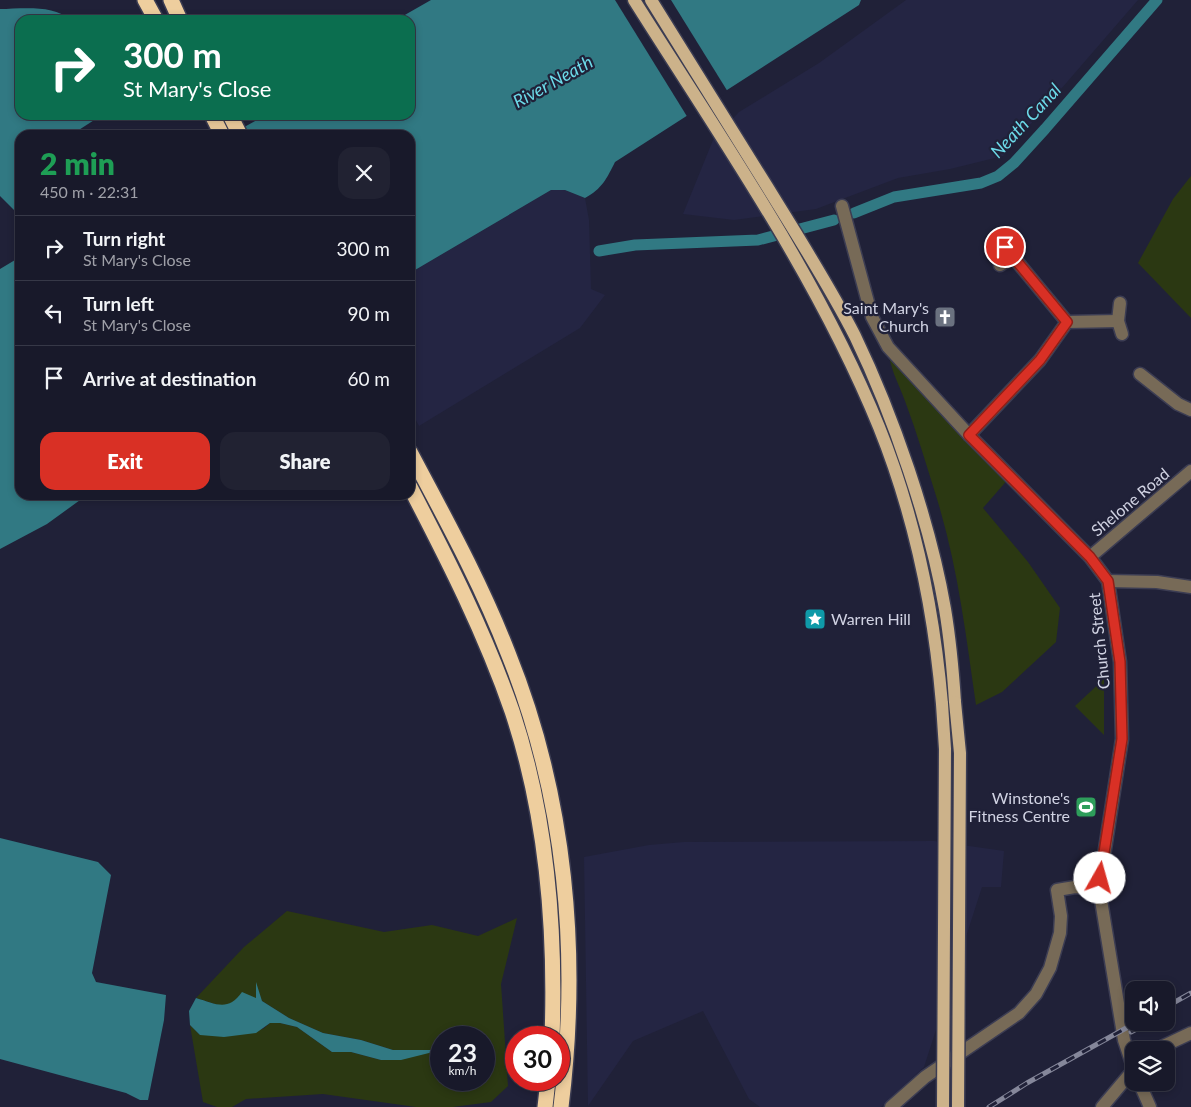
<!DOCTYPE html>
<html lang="en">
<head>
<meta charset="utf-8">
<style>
	body { margin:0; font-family:Lato,sans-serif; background:#212232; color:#f1f3f6; height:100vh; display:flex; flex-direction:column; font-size:19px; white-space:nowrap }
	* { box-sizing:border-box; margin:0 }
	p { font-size:16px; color:#9fa0a8 }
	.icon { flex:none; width:28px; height:28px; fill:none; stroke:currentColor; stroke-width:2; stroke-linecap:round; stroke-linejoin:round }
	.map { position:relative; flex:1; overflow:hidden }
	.drawer { position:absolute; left:15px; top:130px; width:400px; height:370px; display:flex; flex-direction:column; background:#18192a; border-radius:15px; box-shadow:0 2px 8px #0003,0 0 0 1px #363847 }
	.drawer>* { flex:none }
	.guide { position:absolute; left:15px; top:15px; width:400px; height:105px; border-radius:15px; box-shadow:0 2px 8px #0003,0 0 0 1px #363847; background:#0b6e4f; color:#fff; overflow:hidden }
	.buttons { position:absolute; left:1125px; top:981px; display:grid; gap:10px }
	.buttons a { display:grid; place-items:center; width:50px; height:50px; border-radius:10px; background:#18192a; box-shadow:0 2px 8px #0003,0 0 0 1px #363847; font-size:25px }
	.speed { position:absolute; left:430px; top:1026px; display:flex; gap:10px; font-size:25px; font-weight:700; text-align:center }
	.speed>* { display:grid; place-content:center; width:65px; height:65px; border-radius:50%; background:#18192a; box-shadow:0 2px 8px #0003,0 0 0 1px #363847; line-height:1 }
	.speed small { font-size:12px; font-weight:400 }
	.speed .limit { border:8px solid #d22; background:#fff; color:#111 }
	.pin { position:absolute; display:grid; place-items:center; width:42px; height:42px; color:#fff; margin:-21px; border:2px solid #fff; border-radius:50%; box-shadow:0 1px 5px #0007 }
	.me { position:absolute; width:55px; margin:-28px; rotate:7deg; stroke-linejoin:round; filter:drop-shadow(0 0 4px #0008) }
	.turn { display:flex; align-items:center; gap:18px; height:105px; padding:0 25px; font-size:22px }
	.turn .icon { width:65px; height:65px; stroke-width:2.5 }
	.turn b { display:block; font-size:35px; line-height:42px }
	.round { display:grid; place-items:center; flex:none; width:52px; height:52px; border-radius:15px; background:#212232 }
	.overview { display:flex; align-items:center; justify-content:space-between; height:85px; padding:0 25px }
	h1 { font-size:30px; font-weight:800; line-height:38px; color:#1e9e55 }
	.cta { display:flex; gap:10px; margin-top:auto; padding:10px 25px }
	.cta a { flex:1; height:58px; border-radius:15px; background:#d93025; color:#fff; font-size:20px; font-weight:800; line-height:58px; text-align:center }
	.cta a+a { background:#212232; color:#f1f3f6 }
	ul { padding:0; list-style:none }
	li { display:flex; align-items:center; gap:15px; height:65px; padding:0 25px; border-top:1px solid #363847 }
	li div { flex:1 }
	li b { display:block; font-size:19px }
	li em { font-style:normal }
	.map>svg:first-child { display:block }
</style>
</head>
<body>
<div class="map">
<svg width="1191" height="1107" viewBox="0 0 1191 1107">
	<rect width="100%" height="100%" fill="#202138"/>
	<g fill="#242543">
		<polygon points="906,0 1138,0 1003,156 950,169 898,178 816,209 734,220 683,214 713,140 739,112 819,63"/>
		<polygon points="551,190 565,190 585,198 589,220 591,289 605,295 580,328 419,426 410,409 410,273"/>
		<polygon points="934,841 1004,851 1001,887 982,887 924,1067 881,1107 760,1107 749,1099 703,1011 633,1041 588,1106 584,857 649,845 684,842"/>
	</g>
	<g fill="#2b3812" fill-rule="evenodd">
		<polygon points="1191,176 1191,318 1138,263 1173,199"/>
		<path d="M888,347l122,130 -27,31 45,54 32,46 -4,34 -54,50 -26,13c-10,-69 -18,-138 -39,-206 -10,-32 -20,-66 -32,-98 -7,-19 -16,-34 -17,-54z"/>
		<polygon points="1104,679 1104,735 1075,706"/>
		<path d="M287,911l97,21 48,-7 46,11 39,-18 -16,66 7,102 -17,16 -38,5h-37l-93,-13 -77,5 -14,8h-15l-14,-5 -13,-77 10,10 63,-6 7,-6h10l17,4 35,25h19l30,8 58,-10h-46l-32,-10 -38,-7 -34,-15 -27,-17 -6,-16v13l-35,8 -25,-8 48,-51zM441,1038h43v42h-43z"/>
	</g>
	<g fill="#317983">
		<path d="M431,0h430l-2,5 -244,157c-8,16 -13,27 -30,36l-20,-8h-14l-141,83v-138h-180l36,-20h144v-95h-14z"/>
		<path d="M0,9c20,0 54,-5 70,11h-50v95h82l-31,20h-51v81l-20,-20z"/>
		<polygon points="20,257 20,495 87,495 47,524 0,549 0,269"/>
		<polygon points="0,838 98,862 111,875 92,973 96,982 166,995 164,1020 148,1100 140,1100 126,1093 0,1059"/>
		<path d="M256,982l6,19 27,17 34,15 38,7 32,10h48l-40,10h-20l-30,-8h-19l-35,-25 -17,-4h-10l-14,10 -32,4 -24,-2 -10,-10 -1,-14 7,-13c20,6 32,14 46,-6l14,6z"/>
	</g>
	<polygon fill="#202138" points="615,0 671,0 728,92 688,118"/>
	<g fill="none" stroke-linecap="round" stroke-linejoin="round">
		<g stroke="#317983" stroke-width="11">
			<polyline points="854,213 894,197 981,183 998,176 1014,163 1045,129 1157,0"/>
			<polyline points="599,251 635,245 758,240 834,220"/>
		</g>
		<g stroke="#3c3d53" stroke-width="15">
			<g id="minor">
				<polyline points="842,206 872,317 888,347 969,435 1090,557 1108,581 1120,662 1122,739 1099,888 1124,1040 1134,1070"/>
				<polyline points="1000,265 1013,256"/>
				<polyline points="1120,303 1118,321 1122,334"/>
				<polyline points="1067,322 1118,321"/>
				<polyline points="1140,374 1178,404 1191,410"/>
				<polyline points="969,435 1040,360 1067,322 1005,247"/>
				<polyline points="1090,557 1191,471"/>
				<polyline points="1108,581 1157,582 1191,587"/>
				<polyline points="1155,1050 1191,1033"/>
				<polyline points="1139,1082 1150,1107"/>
				<polyline points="891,1107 925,1077 1019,1013 1036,994 1050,968 1060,933 1061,916 1057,890 1075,887 1099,888"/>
				<polyline points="1102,1107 1129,1075 1134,1073"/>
			</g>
		</g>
		<g stroke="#3c3d53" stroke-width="15">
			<g id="major">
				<path d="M634,0c87,138 183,275 245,427 35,87 55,183 63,277"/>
				<path d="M651,0c39,63 78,126 117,188 30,49 61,97 87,148 38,79 75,186 90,273 5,30 8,62 10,93"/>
			</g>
		</g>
		<g stroke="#3c3d53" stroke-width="18">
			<g id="highway">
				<polyline points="145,0 156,20"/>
				<polyline points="171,0 180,20"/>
				<polyline points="212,115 222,135"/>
				<polyline points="230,115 240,135"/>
				<path d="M410,452c35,66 71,131 98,201 58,144 72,301 53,454"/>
				<path d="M410,487c38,73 75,146 102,224 35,105 44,217 40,327"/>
				<polyline points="545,1107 548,1080"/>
			</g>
		</g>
		<use href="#minor" stroke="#776a57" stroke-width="12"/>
		<use href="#major" stroke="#ccb28a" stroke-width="12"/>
		<use href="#highway" stroke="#eece9e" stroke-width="15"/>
		<g stroke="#85879a" stroke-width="5">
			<g id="rail">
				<polyline points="1166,1007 1191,993"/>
				<polyline points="1131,1032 1149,1022"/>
				<polyline points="989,1107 1027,1083 1137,1022"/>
			</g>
		</g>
		<use href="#rail" stroke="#202138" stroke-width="3" stroke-dasharray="9" stroke-linecap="butt"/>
		<g stroke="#3c3d53" stroke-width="15" stroke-linecap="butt">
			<g id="major-bridge">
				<polyline points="955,702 960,753 958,1107"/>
				<polyline points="942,704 945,749 943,1107"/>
			</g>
		</g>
		<use href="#major-bridge" stroke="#ccb28a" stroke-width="12"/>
	</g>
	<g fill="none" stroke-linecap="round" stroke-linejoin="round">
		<g stroke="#8d1f18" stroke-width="12">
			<polyline id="route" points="1005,247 1067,322 1040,360 969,435 1090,557 1108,581 1120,662 1122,739 1100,878"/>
		</g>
		<use href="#route" stroke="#d93025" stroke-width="9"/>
	</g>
	<defs>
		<g id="church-square" transform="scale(1.125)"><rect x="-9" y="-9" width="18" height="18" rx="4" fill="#6b7280" stroke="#202138"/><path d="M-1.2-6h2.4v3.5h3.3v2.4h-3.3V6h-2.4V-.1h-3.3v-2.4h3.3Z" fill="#fff"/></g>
		<g id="sight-square" transform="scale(1.125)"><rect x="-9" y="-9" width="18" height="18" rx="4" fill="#0f9aa8" stroke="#202138"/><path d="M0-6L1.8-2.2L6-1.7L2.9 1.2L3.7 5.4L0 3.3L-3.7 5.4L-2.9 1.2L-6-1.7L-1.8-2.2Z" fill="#fff"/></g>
		<g id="stadium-square" transform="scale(1.125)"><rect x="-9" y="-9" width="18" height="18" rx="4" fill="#2e9e5b" stroke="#202138"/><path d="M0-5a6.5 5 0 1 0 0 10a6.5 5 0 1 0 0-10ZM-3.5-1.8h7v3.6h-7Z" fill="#fff"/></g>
	</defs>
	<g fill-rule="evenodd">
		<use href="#church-square" x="945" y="317"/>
		<use href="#sight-square" x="815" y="619"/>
		<use href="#stadium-square" x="1086" y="807"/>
	</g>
	<g text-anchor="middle" stroke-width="4.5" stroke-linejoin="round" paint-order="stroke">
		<g font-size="16" fill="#d1d3e3" stroke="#202138" text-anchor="end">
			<text x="929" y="314">Saint Mary's<tspan x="929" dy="18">Church</tspan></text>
			<text x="831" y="625" text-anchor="start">Warren Hill</text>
			<text x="1070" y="804">Winstone's<tspan x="1070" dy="18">Fitness Centre</tspan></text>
		</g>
		<g font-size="16" fill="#d1d3e3" stroke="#202138">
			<text transform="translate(1130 502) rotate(-40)" y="6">Shelone Road</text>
			<text transform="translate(1099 641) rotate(-96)" y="6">Church Street</text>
		</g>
		<g font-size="18" font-style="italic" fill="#6cdae9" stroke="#202138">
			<text transform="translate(553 82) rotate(-29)" y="6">River Neath</text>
			<text transform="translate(1026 121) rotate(-47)" y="6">Neath Canal</text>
		</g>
	</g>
</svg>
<div class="buttons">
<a><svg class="icon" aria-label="sound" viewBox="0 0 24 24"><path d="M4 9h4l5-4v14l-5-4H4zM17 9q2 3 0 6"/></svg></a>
<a><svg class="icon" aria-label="layers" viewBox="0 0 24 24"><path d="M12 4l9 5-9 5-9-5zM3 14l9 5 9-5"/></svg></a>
</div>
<div class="speed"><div>23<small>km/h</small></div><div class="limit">30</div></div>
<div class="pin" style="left:1005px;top:247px;background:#d93025"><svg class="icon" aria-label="arrive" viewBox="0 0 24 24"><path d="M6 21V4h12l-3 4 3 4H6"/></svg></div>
<svg class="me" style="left:1100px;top:878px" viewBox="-20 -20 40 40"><circle r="19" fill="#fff"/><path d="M0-13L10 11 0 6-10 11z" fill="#d93025"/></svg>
<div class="guide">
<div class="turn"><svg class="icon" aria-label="right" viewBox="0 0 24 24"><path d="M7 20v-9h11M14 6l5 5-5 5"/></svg><div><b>300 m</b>St Mary's Close</div></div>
</div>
<section class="drawer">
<div class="overview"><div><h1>2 min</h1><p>450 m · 22:31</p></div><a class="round"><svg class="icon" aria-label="close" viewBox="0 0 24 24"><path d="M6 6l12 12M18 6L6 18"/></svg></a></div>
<ul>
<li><svg class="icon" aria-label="right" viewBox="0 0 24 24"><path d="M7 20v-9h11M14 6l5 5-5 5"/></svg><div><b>Turn right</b><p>St Mary's Close</p></div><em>300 m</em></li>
<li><svg class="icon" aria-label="left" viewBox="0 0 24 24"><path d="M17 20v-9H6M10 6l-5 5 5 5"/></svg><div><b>Turn left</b><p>St Mary's Close</p></div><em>90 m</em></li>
<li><svg class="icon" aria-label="arrive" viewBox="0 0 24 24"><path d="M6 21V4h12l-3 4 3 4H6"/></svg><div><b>Arrive at destination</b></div><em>60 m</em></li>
</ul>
<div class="cta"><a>Exit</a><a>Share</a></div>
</section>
</div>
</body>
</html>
